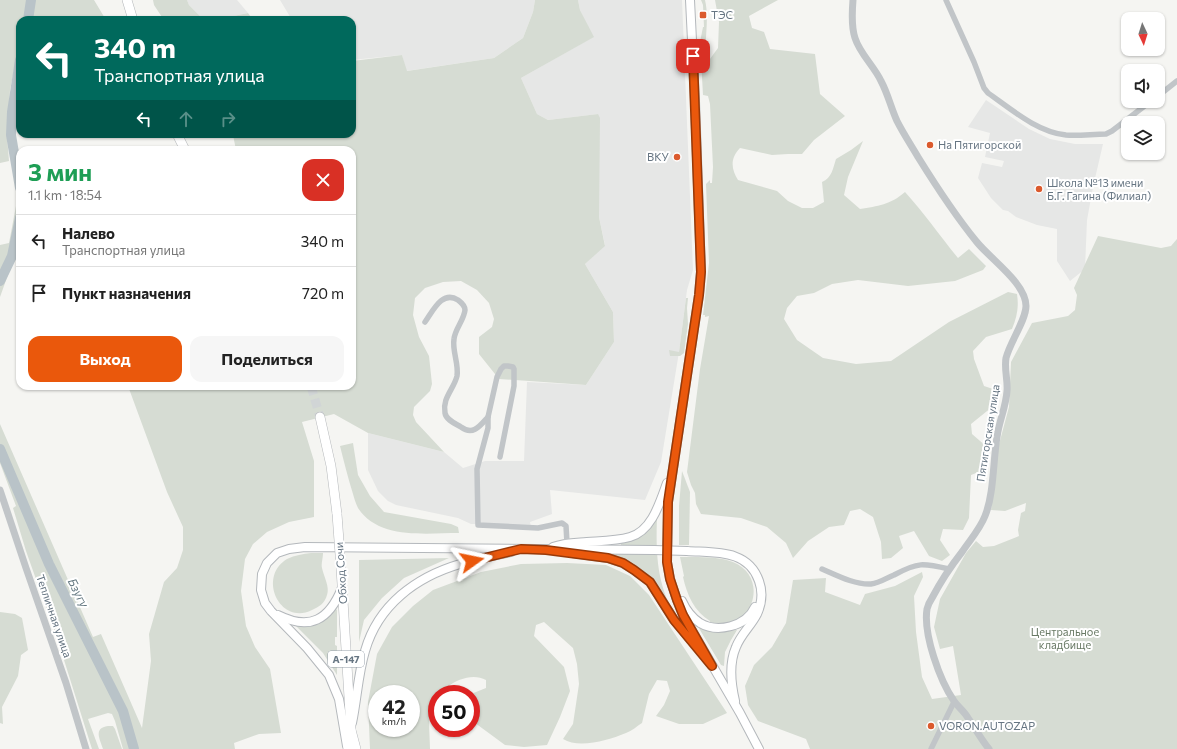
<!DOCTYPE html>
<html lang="ru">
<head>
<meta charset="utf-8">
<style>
	body { margin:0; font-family:Commissioner,sans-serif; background:#f6f6f6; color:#222; height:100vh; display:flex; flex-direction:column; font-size:15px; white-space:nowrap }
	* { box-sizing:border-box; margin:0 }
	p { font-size:13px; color:#767676 }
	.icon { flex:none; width:22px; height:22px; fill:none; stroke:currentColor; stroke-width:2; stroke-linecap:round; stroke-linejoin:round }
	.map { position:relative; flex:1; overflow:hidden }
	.details { position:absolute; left:16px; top:146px; width:340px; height:244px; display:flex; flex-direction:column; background:#fff; border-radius:12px; box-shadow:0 1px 3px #0004 }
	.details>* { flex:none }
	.hud { position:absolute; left:16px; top:16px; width:340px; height:122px; border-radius:12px; box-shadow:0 1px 3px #0004; background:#00695c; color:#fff; overflow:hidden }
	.needle { width:26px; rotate:176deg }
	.controls { position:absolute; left:1121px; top:12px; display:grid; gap:8px }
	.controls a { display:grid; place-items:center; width:44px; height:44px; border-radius:8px; background:#fff; box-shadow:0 1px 3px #0004; font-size:20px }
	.speed { position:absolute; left:368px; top:685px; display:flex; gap:8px; font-size:20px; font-weight:700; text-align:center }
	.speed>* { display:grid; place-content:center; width:52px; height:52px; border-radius:50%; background:#fff; box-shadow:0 1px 3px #0004; line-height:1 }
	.speed small { font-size:10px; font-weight:400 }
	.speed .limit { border:6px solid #d22; background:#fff; color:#111 }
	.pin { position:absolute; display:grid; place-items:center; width:34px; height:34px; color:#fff; margin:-17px; border-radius:8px; box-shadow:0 2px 6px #0006 }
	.me { position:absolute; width:44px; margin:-22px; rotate:78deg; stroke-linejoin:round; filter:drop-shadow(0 0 3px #0008) }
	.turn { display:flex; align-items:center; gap:14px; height:84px; padding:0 12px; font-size:18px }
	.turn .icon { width:52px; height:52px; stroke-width:2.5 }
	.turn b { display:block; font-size:28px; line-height:34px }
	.lanes { display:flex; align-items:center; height:38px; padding:0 12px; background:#0003; justify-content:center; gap:20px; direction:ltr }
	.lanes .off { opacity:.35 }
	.round { display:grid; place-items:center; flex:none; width:42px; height:42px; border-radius:12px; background:#f6f6f6 }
	.head { display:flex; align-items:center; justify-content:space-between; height:68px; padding:0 12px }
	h1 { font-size:24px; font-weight:700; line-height:30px; color:#1e9e55 }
	.primary-button { display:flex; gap:8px; margin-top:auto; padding:8px 12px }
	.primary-button a { flex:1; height:46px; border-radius:12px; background:#ea580c; color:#fff; font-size:16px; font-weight:700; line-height:46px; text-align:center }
	.primary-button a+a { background:#f6f6f6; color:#222 }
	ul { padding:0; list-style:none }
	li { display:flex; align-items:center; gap:12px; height:52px; padding:0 12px; border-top:1px solid #e0e0e0 }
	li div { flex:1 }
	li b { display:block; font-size:15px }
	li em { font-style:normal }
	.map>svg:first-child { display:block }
</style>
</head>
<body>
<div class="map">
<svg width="1177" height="749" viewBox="0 0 1177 749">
	<rect width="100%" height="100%" fill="#f5f5f2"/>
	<g fill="#e6e7e6">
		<polygon points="187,0 237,0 248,13 214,20 204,20 189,5"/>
		<polygon points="280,0 535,0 533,12 523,38 494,58 406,71 402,55 352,60 352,20 292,20"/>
		<polygon points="578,0 682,0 693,270 687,290 679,352 661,462 645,500 550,490 552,514 530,522 531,527 504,524 471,524 458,518 396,505 388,501 378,491 368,470 368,433 444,452 463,468 485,461 524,461 527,382 586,385 614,342 613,312 585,264 605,245 599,217 598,114 548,120 537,114 521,78 593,37 580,10"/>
		<polygon points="986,100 1029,129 1050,139 1075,144 1103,144 1093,187 1087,220 1085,269 1070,281 1057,261 1057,229 1037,225 1016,217 1008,211 1003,210 991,198 978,178 982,163 1002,167 1004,161 985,157 990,133 968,127"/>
	</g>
	<g fill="#d6dcd3" fill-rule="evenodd">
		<polygon points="0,0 94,0 106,20 28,20 25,13 24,20 20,20 20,40 10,90 7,136 9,161 0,163"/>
		<polygon points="153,0 187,0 189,5 204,20 164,20 154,5"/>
		<polygon points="535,0 578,0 580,10 594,37 521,78 537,114 548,120 598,114 600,118 599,217 605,246 585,264 613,312 614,342 586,385 499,379 479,354 479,337 492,327 494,319 489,303 477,290 461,281 443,282 425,288 415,298 413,315 419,337 429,356 432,384 430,391 414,407 413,415 416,422 444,452 368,433 334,414 302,422 314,461 314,517 289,522 267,532 253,544 245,559 241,591 246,626 255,647 270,669 281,733 259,734 234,743 235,749 123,749 115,721 112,714 108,713 88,719 99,749 92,749 59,644 26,551 13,508 16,506 0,463 0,424 93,637 101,634 142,728 151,661 149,634 164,582 177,568 183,550 183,527 167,492 128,386 352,386 352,150 236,150 233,135 231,134 352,134 352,61 402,55 407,71 494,58 523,38 533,12"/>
		<path d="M701,0h4c5,21 -2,42 2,63l11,-15 1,-26 -4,-22h63l-29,16 3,12 12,4 6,17 45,5 5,40 25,22 -31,24 -12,14h-14l-16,1 -32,-7c-10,10 -9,21 -2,32l39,11 11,10 14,7h11l11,-6 -2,-20c10,-4 11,-14 14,-23l15,-9 12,-9 -15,36 -4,18 16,14c18,-3 30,-4 45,-17 19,21 35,44 53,66l11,-9 17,17 -3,4 -28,11 -47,5 -50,-6 -26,4 -18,9 -17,3 -10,12 -3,11 13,21 26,18 33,6 35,-3 58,-39 59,-30 9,2c2,13 0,23 -5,35l-26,8 -13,14 1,8 10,27 12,4 1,13 -26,21 1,10 15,13 -3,23 -13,5 -2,43 -6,12 -20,-1 -3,11 10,15 -8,6 -13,-5 -15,-25 -15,5 4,12 -12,10 -9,1 -1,-17 -8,-25 -13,-8 -10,2 -6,14 -15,2 -21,14 -15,17 -7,-15 -19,-16 -26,-9 -40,-4 -5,-10 -1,-11 -4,-8 -4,-13 13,-103 9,-53 -4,1v-2h-2l6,-52 -3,-79 4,-4v3h2l1,-16 -3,-63 -2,-8 -5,-1 -3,-53 3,-15h1l-1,-22z"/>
		<polygon points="248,13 253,20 214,20"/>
		<polygon points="17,190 18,247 0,297 0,245 9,243 16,206"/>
		<polygon points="1098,236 1161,248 1171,246 1177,239 1177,749 810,749 806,739 758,721 748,705 745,686 754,665 772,647 786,623 793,580 826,578 825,592 860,605 865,594 895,586 922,572 923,577 914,596 916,632 922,677 932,699 961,695 953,646 940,649 934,627 940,599 966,553 976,541 983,547 994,546 1019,536 1018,530 1021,513 1025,511 1026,503 1005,511 991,510 998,448 1009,407 1011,362 1032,323 1068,316 1075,310 1077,295 1074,288"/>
		<polygon points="686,298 688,298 687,308 688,324 684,353 680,356 670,356 669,350 679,352"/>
		<path d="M353,443l5,32 12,21 14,16 67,12 7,3 1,6c-33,0 -80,7 -101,-25 -2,-4 -4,-10 -5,-14 -5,-16 -9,-32 -13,-48z"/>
		<polygon points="682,471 690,492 689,545 679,545 679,506"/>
		<path d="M657,517c-1,31 -1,63 15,92h-1c-13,-19 -24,-39 -45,-50 -5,-2 -12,-4 -18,-6l13,1v-11z"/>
		<path d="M311,553h12c0,5 -2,11 -1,15 2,9 8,19 5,27 -2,8 -8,12 -15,15 -32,16 -55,-33 -25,-51 8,-4 16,-5 24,-6z"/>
		<path d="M680,557c17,0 37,-1 53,5 39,16 18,74 -23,60v-1c-16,-10 -23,-26 -27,-44l1,-1z"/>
		<polygon points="449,558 404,578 382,598 364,620 359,642 359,560"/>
		<path d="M567,563l39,2 24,11 19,19 78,118 -24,11h-24l-23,-8 8,-11 6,-14 -3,-10 -10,-1 -8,14 -7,29c-5,3 -10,8 -16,10 -17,7 -47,16 -63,6l10,-15 6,-40 -2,-20 -4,-16 -29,-26 -8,3 -2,11 30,31 6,24 -10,26 -13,28 -23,2 -19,-2 -34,-25v-26l15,-6v-8c-20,-11 -50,10 -56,29 -2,8 0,31 0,40h-60l-2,-47 9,-48 15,-27 21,-21 20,-16 48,-18 40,-8zM377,694h34v34h-34z"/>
		<polygon points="335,608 337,610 337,637 335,637 335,645 337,646 337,675 323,653 296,626"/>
		<polygon points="0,612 15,614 22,618 28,650 21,655 18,676 2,707 3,724 0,723"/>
		<polygon points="697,625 714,631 737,630 731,640 725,652 724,666 721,665"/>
		<path d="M108,726h5l2,3 7,20h-19c-3,-10 -10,-21 5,-23z"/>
	</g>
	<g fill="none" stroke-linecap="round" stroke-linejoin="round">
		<g stroke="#b9c3c8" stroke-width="10">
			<polyline points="28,20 31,0"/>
			<polyline points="20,60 12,112 11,135 20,188"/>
			<polyline points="0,281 12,256 20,218"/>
			<polyline points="0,449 49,564 123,711 134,749"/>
		</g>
		<polyline stroke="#d1d5d6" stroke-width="9" stroke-dasharray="9 4.5" stroke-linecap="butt" points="311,386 320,417"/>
		<g stroke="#b4b8bc" stroke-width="10">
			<g id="secondary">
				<polyline points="690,0 695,101 701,272 699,295 668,502 667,562 670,579 677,600 683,615 740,713 759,749"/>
				<path d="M553,547c11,-4 22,-4 34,-5 14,-1 29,-1 43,-5 22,-6 30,-35 37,-54"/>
				<path d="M687,551c28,2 61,-2 72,30 4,11 3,22 -2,33 -6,12 -16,20 -21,33 -7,16 -5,37 -1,54"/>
				<polyline points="572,553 608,558 623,563 634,570 650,582 674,620 698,648"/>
				<path d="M682,601c4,9 9,16 18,22 17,10 46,4 55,-16"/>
				<path d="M278,615c32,16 51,5 64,-27"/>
				<path d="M352,723c5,-24 6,-49 13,-72 13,-46 51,-74 95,-87 17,-6 34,-8 51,-12"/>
				<polyline points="347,746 339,699 329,675 307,648 271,611 265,603 261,590 262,574 267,563 277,553 289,549 305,547 654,550"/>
			</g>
		</g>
		<g stroke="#b4b7ba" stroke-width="10">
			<g id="trunk">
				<polyline points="127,0 133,20"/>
				<polyline points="177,134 185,150"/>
				<polyline points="320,417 331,466 337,514"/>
				<polyline points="341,568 351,730 348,749"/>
				<polyline points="351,730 356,749"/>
			</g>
		</g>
		<g stroke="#c1c5c8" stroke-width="5.5">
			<path d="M946,0l28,62 10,26 4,5c23,16 49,39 78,42 13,1 27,-1 40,-1l6,-3 39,-30"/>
			<polyline points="1158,96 1177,81"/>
			<path d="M425,322c8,-11 17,-32 33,-22 4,3 7,6 7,10 -1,10 -10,19 -11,29 -2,12 5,25 3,37 -3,13 -15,22 -12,37 1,7 11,11 16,14 12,9 19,-1 27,-10"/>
			<polyline points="500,457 514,386 514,369 513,367 508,366 504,366 501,369 497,377 488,417 488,428 477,469 478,525 538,528 562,523 566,526 567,543"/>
			<path d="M822,569c14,6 33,16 49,15 9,-1 15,-6 23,-9 24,-13 29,-12 55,-6"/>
			<polyline points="931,749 954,702"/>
		</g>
		<g stroke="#c1c5c8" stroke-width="7">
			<path d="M853,0c-1,12 -2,26 2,38 5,16 19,28 26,43 7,13 10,27 16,40 6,12 14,24 21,36 18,29 36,57 58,84 14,18 50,42 50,65 0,14 -16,36 -20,52 -2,11 2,22 1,33 -1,16 -8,30 -10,46 -4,24 -3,57 -12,79 -5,13 -15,24 -23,36 -11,14 -21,29 -30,46 -2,3 -4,7 -5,11 -4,25 13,72 27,92 4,6 10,10 14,17 7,10 13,21 21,31"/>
			<polyline points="0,490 26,568 66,683 86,749"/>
		</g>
		<use href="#secondary" stroke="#fff" stroke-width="8"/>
		<use href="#trunk" stroke="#fff" stroke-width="9"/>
		<g stroke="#b4b8bc" stroke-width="10" stroke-linecap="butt">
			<polyline id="secondary-bridge" points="654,550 687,551"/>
		</g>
		<g stroke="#b4b7ba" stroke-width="10" stroke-linecap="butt">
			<polyline id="trunk-bridge" points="337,514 341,568"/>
		</g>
		<use href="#secondary-bridge" stroke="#fff" stroke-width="8"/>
		<use href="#trunk-bridge" stroke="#fff" stroke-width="9"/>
	</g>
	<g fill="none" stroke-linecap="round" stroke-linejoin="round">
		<g stroke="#983908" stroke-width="10">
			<polyline id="route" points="472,561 521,549 546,550 608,558 623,563 634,570 650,582 674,620 712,666 683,615 677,600 670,579 667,562 668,502 699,295 701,272 693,56"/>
		</g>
		<use href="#route" stroke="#ea580c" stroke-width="7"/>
	</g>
	<g fill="#db5a2d" stroke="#fff" stroke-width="1.5">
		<rect x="699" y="11" width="8" height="8" rx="2"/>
		<circle cx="930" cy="145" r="4"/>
		<circle cx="677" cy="157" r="4"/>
		<circle cx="1039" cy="189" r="4"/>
		<circle cx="931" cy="726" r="4"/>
	</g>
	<g text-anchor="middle" stroke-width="4" stroke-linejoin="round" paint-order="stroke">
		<rect fill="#fff" stroke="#949ea8" stroke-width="1" x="328" y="651" width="36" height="16" rx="3"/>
		<g font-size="10" font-weight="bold" fill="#667582">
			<text x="346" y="663">А-147</text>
		</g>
		<g font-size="11" fill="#667582" stroke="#fff" text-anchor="start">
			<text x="711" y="19">ТЭС</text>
			<text x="938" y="149">На Пятигорской</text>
			<text x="669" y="161" text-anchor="end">ВКУ</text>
			<text x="1047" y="187">Школа №13 имени<tspan x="1047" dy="13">Б.Г. Гагина (Филиал)</tspan></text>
			<text x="939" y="730">VORON.AUTOZAP</text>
		</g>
		<g font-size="11" fill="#667582" stroke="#fff">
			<text transform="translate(988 433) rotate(-81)" y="4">Пятигорская улица</text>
			<text transform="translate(341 573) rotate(-94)" y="4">Обход Сочи</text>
			<text transform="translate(54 616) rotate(71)" y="4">Тепличная улица</text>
		</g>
		<g font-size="11" fill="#687964" stroke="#fff">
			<text x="1065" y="636">Центральное<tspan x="1065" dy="13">кладбище</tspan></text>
		</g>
		<g font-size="12" font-style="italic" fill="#62767f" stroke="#fff">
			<text transform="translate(78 593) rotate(63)" y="4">Бзугу</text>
		</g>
	</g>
</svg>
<div class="controls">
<a><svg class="needle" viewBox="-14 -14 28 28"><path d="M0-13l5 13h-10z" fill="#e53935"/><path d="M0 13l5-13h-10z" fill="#767676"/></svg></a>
<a><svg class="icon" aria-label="sound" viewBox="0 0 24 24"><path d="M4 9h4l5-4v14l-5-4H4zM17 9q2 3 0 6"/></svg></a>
<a><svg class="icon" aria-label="layers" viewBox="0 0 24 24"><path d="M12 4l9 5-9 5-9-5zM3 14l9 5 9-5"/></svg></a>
</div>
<div class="speed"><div>42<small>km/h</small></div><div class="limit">50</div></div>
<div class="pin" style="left:693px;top:56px;background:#d93025"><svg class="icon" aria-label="arrive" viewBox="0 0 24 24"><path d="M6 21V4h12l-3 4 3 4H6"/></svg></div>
<svg class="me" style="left:472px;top:561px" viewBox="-20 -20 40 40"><path d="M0-17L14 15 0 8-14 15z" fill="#ea580c" stroke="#fff" stroke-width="4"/></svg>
<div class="hud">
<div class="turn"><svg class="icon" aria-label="left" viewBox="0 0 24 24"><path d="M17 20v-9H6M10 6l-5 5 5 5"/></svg><div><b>340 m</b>Транспортная улица</div></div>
<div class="lanes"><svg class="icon" aria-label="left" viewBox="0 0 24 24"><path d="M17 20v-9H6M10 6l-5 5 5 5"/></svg><svg class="icon off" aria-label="ahead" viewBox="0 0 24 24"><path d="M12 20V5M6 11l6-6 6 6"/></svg><svg class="icon off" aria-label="right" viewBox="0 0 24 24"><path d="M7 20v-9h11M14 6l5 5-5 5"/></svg></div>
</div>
<section class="details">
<div class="head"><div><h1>3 мин</h1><p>1.1 km · 18:54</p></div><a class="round" style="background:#d93025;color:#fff"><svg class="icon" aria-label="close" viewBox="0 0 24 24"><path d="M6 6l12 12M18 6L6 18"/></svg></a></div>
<ul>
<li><svg class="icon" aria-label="left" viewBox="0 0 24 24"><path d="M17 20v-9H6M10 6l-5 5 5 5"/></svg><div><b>Налево</b><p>Транспортная улица</p></div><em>340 m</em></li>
<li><svg class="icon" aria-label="arrive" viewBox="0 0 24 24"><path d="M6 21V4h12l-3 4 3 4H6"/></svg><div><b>Пункт назначения</b></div><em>720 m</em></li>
</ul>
<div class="primary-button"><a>Выход</a><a>Поделиться</a></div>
</section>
</div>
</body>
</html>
